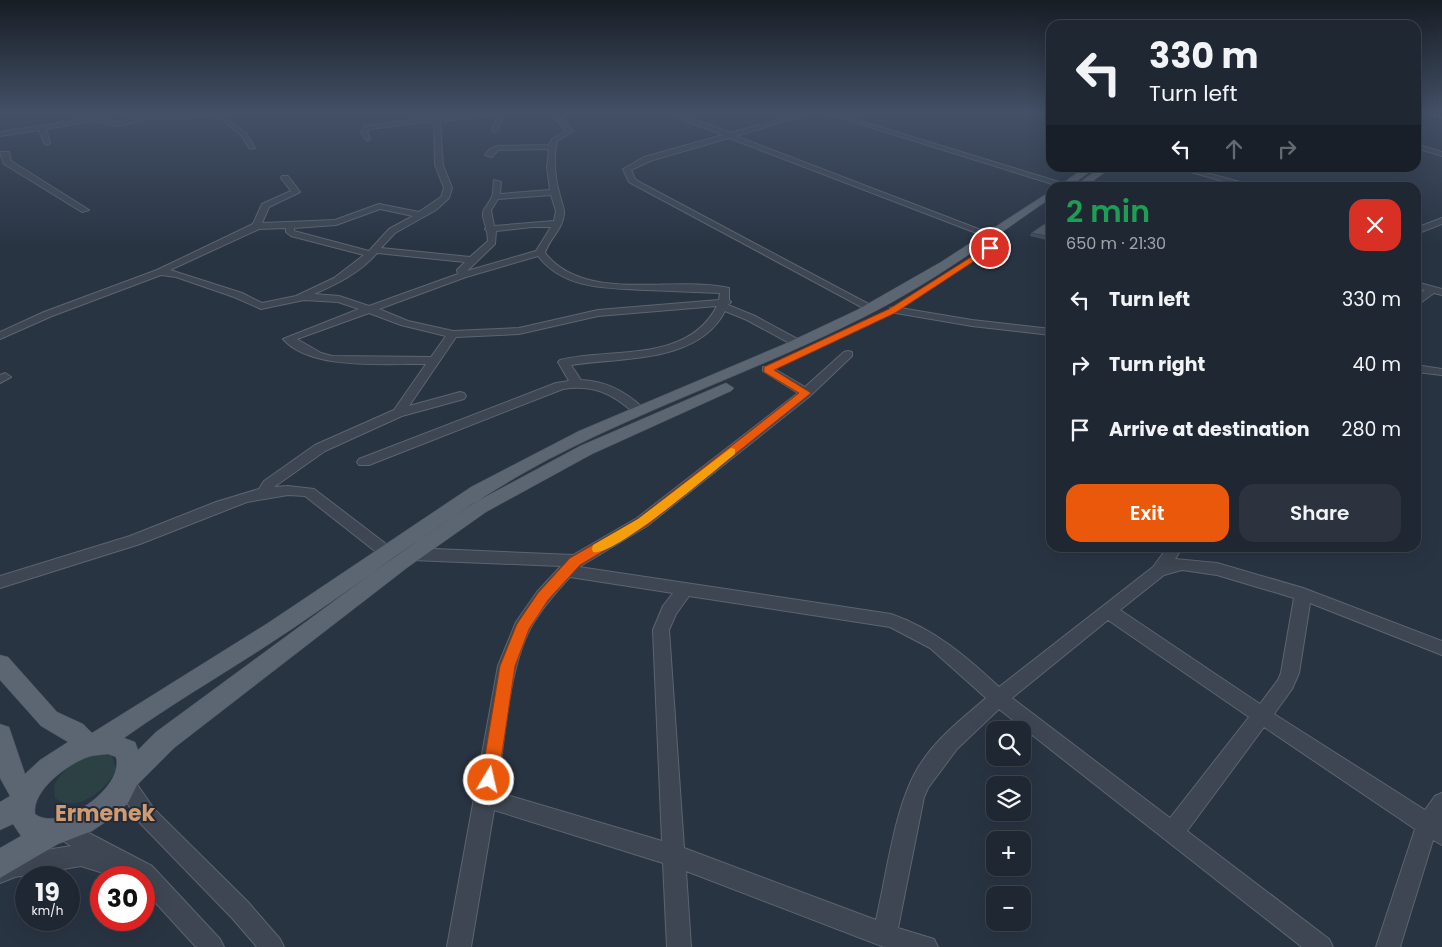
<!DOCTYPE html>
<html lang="en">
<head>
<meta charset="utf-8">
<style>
	body { margin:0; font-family:Poppins,sans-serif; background:#2c333e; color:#f1f3f6; height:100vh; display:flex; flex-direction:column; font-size:19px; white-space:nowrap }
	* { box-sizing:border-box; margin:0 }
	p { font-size:16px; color:#a1a5ac }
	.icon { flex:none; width:28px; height:28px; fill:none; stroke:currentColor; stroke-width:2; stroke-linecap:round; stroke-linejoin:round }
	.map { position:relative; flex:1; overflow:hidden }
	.drawer { position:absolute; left:1046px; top:182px; width:375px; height:370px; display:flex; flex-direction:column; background:#1f2732; border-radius:15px; box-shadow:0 5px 20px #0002,0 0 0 1px #3c444d }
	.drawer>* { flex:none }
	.hud { position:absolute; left:1046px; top:20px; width:375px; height:152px; border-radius:15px; box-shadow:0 5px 20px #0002,0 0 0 1px #3c444d; background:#1f2732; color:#f1f3f6; overflow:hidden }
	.controls { position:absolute; left:986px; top:721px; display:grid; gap:10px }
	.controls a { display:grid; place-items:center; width:45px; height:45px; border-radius:10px; background:#1f2732; box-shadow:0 5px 20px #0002,0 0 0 1px #3c444d; font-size:25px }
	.speed { position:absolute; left:15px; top:866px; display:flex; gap:10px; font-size:25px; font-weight:700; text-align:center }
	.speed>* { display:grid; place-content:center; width:65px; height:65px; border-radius:50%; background:#1f2732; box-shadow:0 5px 20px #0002,0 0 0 1px #3c444d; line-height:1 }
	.speed small { font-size:12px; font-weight:400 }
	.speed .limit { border:8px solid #d22; background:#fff; color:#111 }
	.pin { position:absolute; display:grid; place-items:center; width:42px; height:42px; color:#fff; margin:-21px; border:2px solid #fff; border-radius:50%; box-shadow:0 1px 5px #0007 }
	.me { position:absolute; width:55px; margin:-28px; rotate:9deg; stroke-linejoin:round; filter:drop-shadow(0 0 4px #0008) }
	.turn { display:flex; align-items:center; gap:18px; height:105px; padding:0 20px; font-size:22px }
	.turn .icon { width:65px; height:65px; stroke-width:2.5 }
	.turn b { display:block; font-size:35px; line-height:42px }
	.lanes { display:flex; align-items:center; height:48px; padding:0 20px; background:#0003; justify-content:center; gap:25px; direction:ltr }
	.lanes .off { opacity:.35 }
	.round { display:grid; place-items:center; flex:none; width:52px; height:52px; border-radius:15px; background:#2c333e }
	.head { display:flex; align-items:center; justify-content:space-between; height:85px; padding:0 20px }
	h1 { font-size:30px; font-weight:600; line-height:38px; color:#1e9e55 }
	.primary-button { display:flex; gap:10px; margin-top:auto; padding:10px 20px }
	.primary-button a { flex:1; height:58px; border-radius:15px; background:#ea580c; color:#fff; font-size:20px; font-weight:600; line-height:58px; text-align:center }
	.primary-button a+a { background:#2c333e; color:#f1f3f6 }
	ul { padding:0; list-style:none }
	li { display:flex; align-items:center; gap:15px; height:65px; padding:0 20px }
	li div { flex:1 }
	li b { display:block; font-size:19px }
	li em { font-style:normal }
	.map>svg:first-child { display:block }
</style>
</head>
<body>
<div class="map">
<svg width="1442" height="947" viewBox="0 0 1442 947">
	<rect width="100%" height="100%" fill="#293443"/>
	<path fill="#2b4144" d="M105,753l7,3 4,13c-8,20 -40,46 -61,29l-1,-13c12,-21 29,-29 51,-32z"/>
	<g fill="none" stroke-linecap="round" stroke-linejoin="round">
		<g stroke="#5c6470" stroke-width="2">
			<g id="minor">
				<polygon points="105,113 114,113 100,118 119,122 153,114 217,113 246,133 255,148 250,149 241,135 222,119 212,115 179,119 153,118 119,126 92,121 46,129 50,143 47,145 44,143 39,130 0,136 0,132 83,119"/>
				<path d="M504,113l-6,17 -3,2 -3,-2 6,-15 -58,6 3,44 9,23 -3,10 -13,12 -41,23 -14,15 89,9 18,-16 -1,-10 -2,-2 1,-2c-7,-20 -1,-15 6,-30 2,-5 1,-12 2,-17l7,2 -1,12 50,-4 -3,-23 2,-18 -51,1 -6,7 -7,-2 5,-6 7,-3 52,-1 3,-6 14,-8 -16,-18h6l17,18 -16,10c-4,18 -2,37 3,55 1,6 5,12 4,18 -1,15 -15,25 -19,39 40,51 128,22 184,35v12l2,2 -3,3 27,11 46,25v4h-8l-46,-25 -22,-9c-27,53 -106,46 -154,54l10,15c25,1 44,11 62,28l2,3 -2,3h-8c-22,-21 -43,-30 -72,-25l-194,76h-10l-2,-3 2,-3 197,-76 13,-2 -11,-19 2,-2c52,-13 127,4 157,-54l-119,10 -79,18 -63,3 -47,69 51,-14 4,1 2,3 -2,3 -62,17 -77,35 -51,36 14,-1 26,3 76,58 3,4 -3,4h-10l-75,-59 -17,-1 -41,7 -107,42 -140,44v-12l130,-40 86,-34 43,-13 5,-8 51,-36 79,-35 32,-46c-40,-1 -115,7 -143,-25l76,-30 -21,-7 -34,-2 -43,9 -27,-12 -58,-20 -15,-2 -109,41 -52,23v-7l44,-20 113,-42 96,-46 9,-20 29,-13 -10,-13 1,-2h6l12,16 -31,15 -7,16 73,-3 44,-16 40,8 22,-15 3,-9 -9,-23 -1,-44 -65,8 -2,3 3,7 -3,2 -6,-9 3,-6 94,-12zM551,195l5,16 -2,10 -60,5 -3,-16 7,-11zM380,209l33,7 -24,13 -20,22 -75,-20v-3l42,-3zM532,227h19l-15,24 -69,20 28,-27 1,-13zM286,228v4l5,4 73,19 -30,23 -38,18 -34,7 -20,-10 -72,-23 89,-41zM377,253l88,9 -8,8 1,4 -89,32 -30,-10 -25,-2c23,-10 47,-22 63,-41zM538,256c26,34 70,32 109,34 24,1 48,2 73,3l-1,7 -121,10 -79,18 -66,3 -45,-10 -29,-12 87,-32zM369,313l32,12 45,11 -15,21 -99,-1 -11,-3 -24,-14z"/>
				<polygon points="672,113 678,113 730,133 803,113 812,113 736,136 994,235 987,237 729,138 650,161 631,170 635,179 643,184 876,308 875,310 867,310 629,182 623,169 644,157 723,135 673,116"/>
				<polygon points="825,113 834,113 1069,185 1062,187"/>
				<polygon points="1426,113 1442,114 1442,118 1427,114"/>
				<polygon points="1416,144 1442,152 1442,156 1416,148"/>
				<polygon points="0,152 9,152 11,161 89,210 82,212 4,164"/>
				<polygon points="1177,168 1188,168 1262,188 1247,188"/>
				<polygon points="1442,218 1442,224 1416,234 1416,228"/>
				<polygon points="1416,282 1442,289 1442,295 1434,293 1416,306 1416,297 1425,290 1416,288"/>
				<polygon points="894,307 972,320 1051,329 1051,335 972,326 890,312 890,308"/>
				<path d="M848,351l4,1v4l-42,40 -163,130 -68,41 312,47c43,15 75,42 108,73l154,-120 14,-19h15l-7,11 42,4 86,25 139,53v14l-132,-52 -11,70 -7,16 -18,25 151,96 10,-14 7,-3v52l-9,-5 -33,107h-24l39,-118 -151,-102 -77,104 142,108 4,8h-31l-303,-238 -42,40 -29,39 -4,9 -26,131 36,11 4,8h-54l-198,-76 5,76h-24l-4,-84 -169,-53 -23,137h-24l51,-281 18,-44 21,-30 24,-26 -149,-6 -5,-2 -3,-4 3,-4 5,-2 161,7 64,-37 161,-125 -35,-22v-4h8l34,20 39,-35zM1182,570l35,5 77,23 -13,75 -3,7 -18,24 -140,-94 44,-35zM570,577l103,16 -10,13 -10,24 9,211 -165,-49c7,-48 11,-121 33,-163 10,-19 25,-36 40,-52zM689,596l201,31 40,21 56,50c-23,20 -48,39 -65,65 -26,38 -34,111 -45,157l-192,-72 -15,-218 7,-16zM1108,620l141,97 -79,101 -158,-120z"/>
				<polygon points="1416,365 1442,369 1442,375 1416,372"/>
				<polygon points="5,373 11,377 0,383 0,375"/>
				<polygon points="125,774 132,777 154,809 248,902 280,939 284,947 257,947 232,918 140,823 115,784 118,777"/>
				<polygon points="64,820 152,866 220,939 224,947 196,947 144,890 144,878 119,878 81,866 15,877 0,883 0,861 15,855 71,846 57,837 53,830 57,823"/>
			</g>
		</g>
		<g stroke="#474f5c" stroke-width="1">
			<g id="major">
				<polygon points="1084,168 1095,168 1068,188 1056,188"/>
				<polygon points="1100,168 1111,168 1086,186 1080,186 1080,182"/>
				<path d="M1051,191v7c-61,42 -121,86 -187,119 -103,52 -213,89 -315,142 -87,46 -163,106 -244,161 -59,41 -122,76 -181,118l11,4 3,8 18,-18 238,-175 78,-53 108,-58 141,-61 5,-2 8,5 -3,3 -139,63 -106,58 -78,55 -234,181 -37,37 -9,18 -15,14 -21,14 -34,13 -58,34v-30l21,-12 -8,-12 -13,6v-28l10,-6 -10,-18v-54l9,3 16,47 15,-14 28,-18 -27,-16 -41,-46v-25l8,2 49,55 26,12 9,9 176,-110 203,-136 108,-56 208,-88 70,-33 84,-48zM108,754l8,3c9,31 -57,76 -81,57 -3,-24 33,-50 53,-57 6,-2 13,-2 20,-3z"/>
			</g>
		</g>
		<use href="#minor" fill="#3d4652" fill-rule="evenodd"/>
		<use href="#major" fill="#5c6572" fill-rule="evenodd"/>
	</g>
	<polygon fill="#454e5c" points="1051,226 1051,241 1030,236 1031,233"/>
	<polygon fill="#505b6b" stroke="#38404b" points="1044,224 1051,226 1051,237 1031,233"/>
	<linearGradient id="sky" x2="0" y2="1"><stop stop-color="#171d25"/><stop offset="0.46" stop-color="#435066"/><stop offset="1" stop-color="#435066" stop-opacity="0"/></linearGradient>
	<rect width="1442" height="245" fill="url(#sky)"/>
	<polygon fill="#ea580c" stroke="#983908" points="987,247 994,248 895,313 774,370 811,393 647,525 580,565 548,600 529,629 515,666 498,780 495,785 489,787 483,785 481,780 500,666 517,624 538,593 570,558 638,519 799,393 764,372 764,367 889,309"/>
	<path fill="#f59e0b" d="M731,448l4,1v5c-20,16 -122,104 -142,98l-1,-3 1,-4 45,-26z"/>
	<g text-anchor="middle" stroke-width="4" stroke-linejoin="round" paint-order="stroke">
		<g font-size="22" font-weight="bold" fill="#d19b71" stroke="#222b38">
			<text x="105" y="821">Ermenek</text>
		</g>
	</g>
</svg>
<div class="controls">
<a><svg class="icon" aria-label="search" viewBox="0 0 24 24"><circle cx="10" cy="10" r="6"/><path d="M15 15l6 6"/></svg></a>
<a><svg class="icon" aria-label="layers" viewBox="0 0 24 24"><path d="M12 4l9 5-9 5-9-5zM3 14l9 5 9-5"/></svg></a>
<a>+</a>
<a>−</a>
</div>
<div class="speed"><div>19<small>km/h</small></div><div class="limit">30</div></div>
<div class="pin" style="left:990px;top:248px;background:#d93025"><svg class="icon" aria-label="arrive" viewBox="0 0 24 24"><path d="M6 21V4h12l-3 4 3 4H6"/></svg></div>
<svg class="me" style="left:489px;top:780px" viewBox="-20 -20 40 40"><circle r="17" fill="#ea580c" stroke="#fff" stroke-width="3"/><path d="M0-11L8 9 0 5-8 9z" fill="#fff"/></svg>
<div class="hud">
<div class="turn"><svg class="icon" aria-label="left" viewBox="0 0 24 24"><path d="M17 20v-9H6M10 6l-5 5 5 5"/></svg><div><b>330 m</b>Turn left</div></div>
<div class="lanes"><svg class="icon" aria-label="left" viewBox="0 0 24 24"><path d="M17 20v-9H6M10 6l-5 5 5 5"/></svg><svg class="icon off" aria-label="ahead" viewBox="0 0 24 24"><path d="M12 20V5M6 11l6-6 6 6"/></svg><svg class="icon off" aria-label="right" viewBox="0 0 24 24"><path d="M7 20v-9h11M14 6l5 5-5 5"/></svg></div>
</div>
<section class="drawer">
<div class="head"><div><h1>2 min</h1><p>650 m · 21:30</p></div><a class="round" style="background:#d93025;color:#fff"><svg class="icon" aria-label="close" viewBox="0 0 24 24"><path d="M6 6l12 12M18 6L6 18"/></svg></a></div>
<ul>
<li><svg class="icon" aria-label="left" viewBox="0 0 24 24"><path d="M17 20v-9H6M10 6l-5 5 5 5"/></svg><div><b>Turn left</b></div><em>330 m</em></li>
<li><svg class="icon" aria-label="right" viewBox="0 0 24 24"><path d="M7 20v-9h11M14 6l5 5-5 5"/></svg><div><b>Turn right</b></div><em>40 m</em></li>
<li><svg class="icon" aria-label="arrive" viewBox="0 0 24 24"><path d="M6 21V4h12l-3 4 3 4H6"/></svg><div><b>Arrive at destination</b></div><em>280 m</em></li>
</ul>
<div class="primary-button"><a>Exit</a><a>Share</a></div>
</section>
</div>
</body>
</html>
